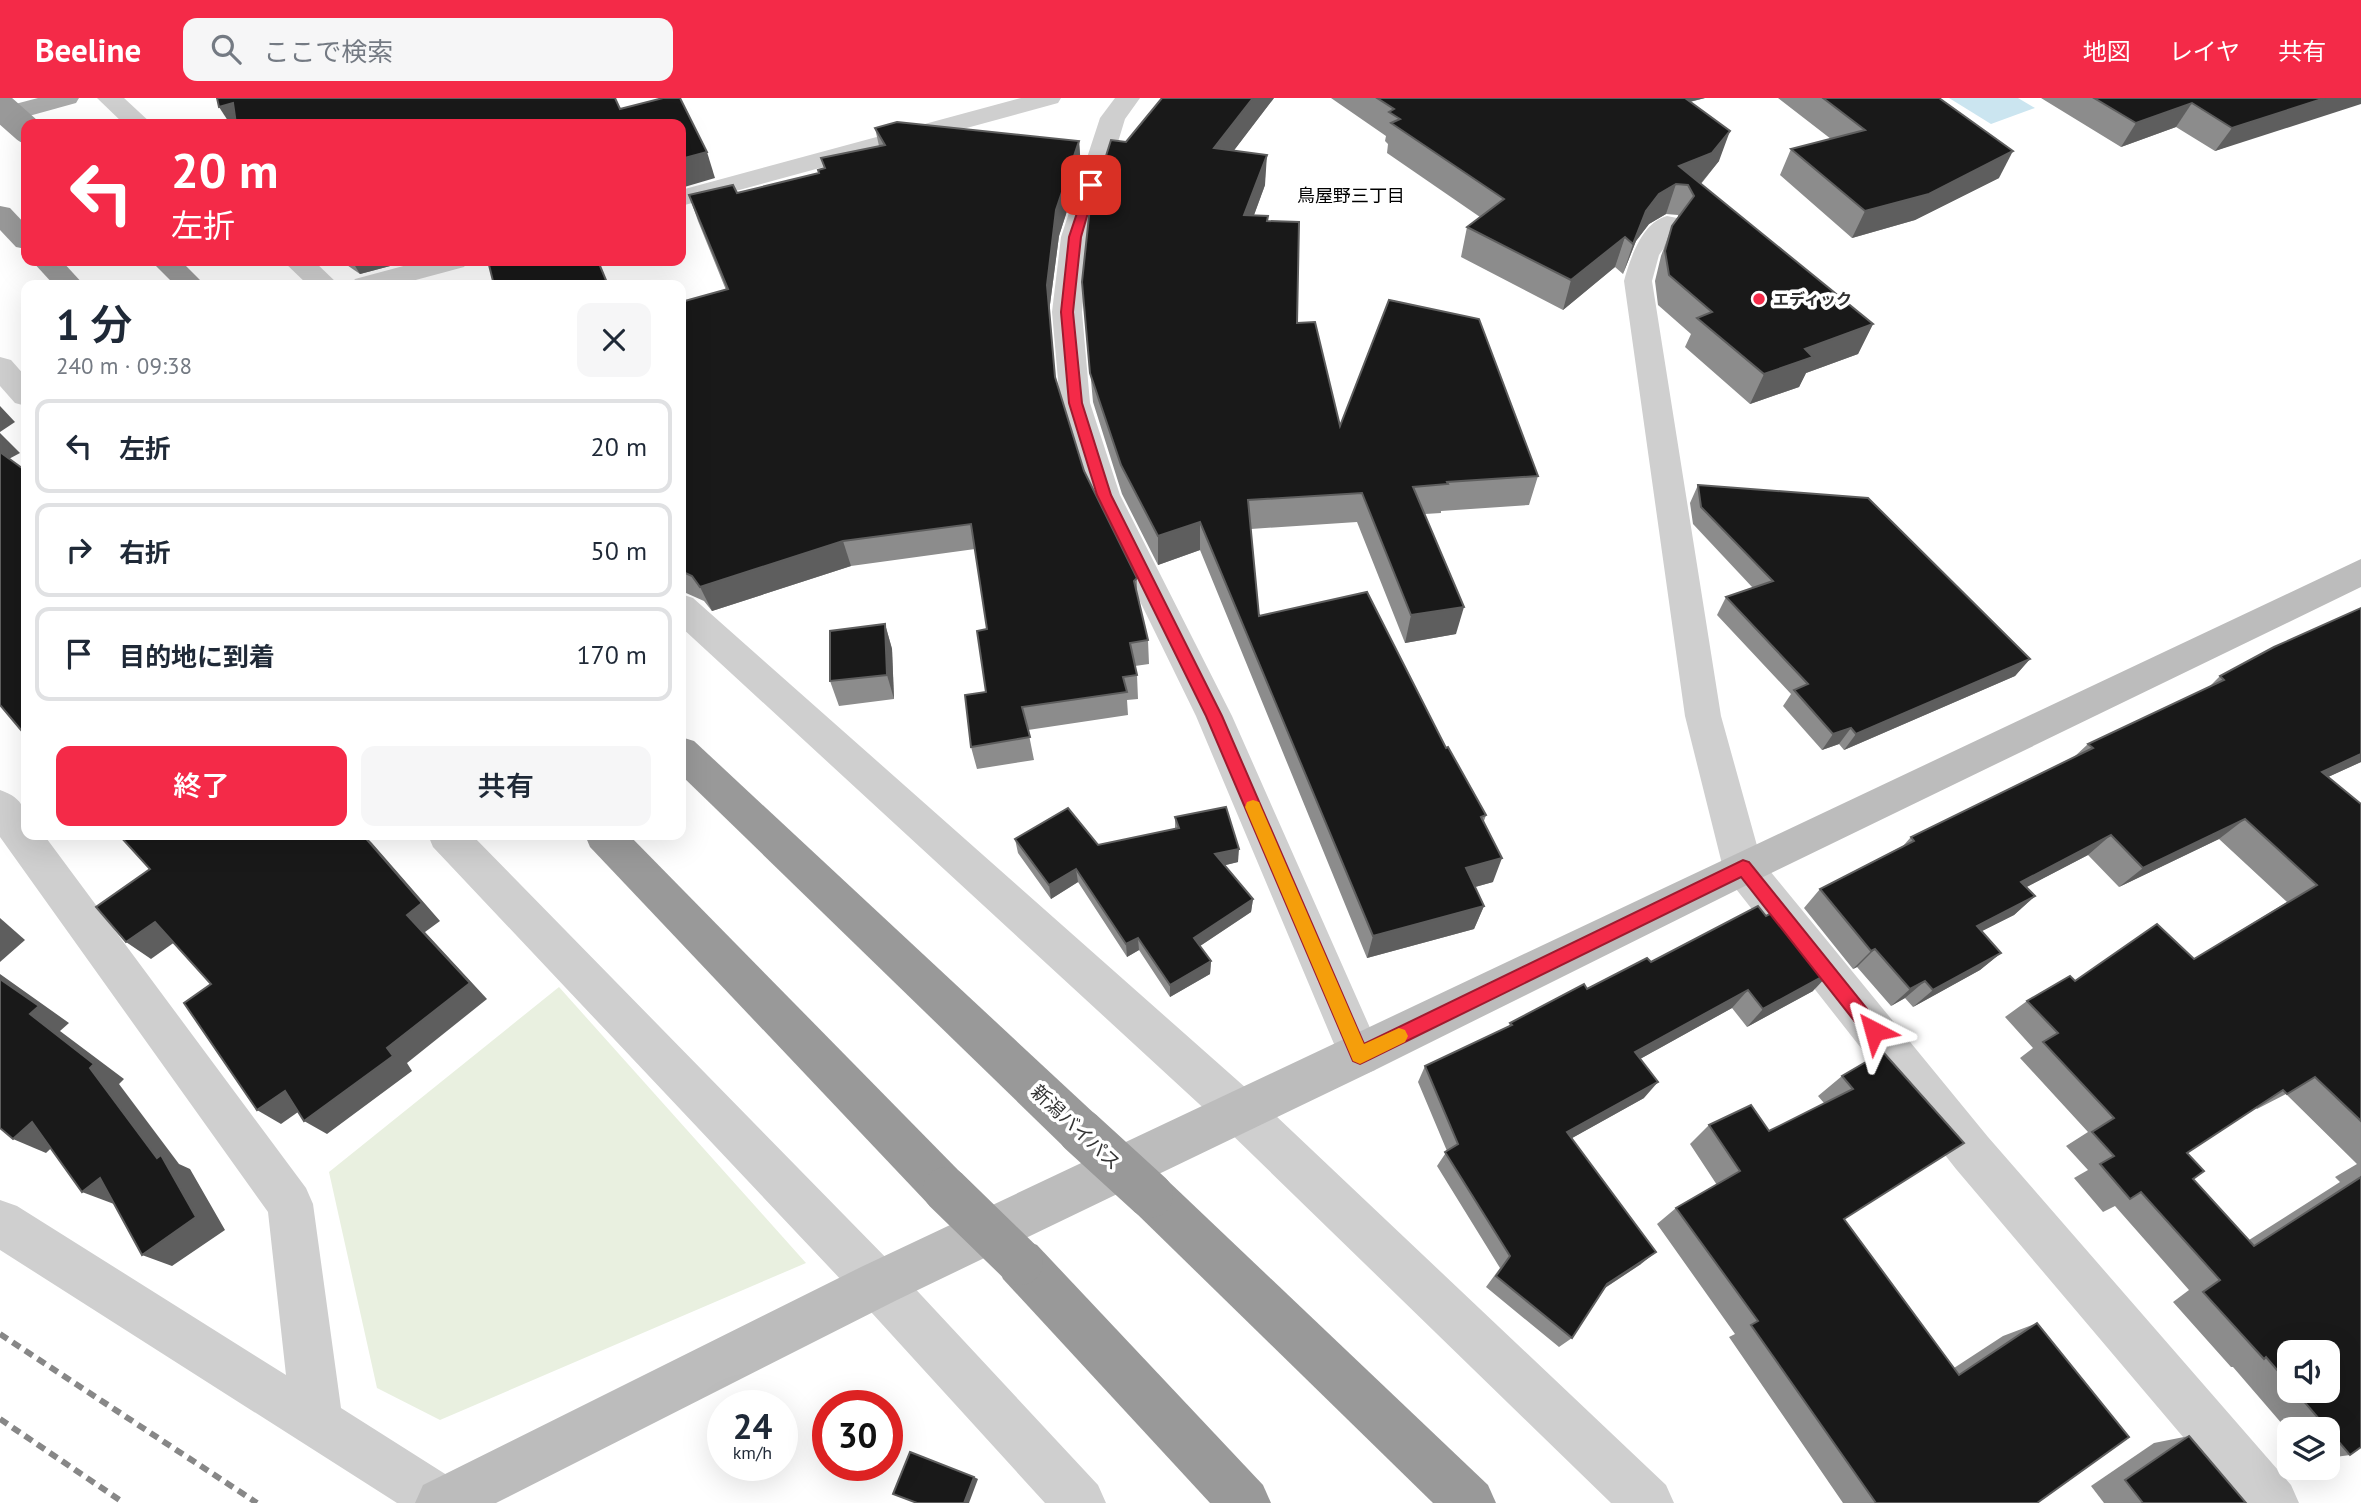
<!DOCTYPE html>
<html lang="ja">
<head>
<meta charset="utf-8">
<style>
	body { margin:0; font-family:"PT Sans","Noto Sans JP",sans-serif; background:#f6f6f7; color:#1f2937; height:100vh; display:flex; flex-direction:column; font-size:26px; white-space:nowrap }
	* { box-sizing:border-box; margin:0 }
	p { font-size:23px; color:#747a83 }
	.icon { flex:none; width:38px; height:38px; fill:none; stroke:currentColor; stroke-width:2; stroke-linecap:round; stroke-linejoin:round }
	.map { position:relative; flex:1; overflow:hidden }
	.details { position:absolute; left:21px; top:182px; width:665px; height:560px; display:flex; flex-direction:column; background:#fff; border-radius:14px; box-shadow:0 7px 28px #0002 }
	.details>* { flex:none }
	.top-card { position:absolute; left:21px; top:21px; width:665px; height:147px; border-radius:14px; box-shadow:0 7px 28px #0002; background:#f42a48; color:#fff; overflow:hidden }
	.tools { position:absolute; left:2277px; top:1242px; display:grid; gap:14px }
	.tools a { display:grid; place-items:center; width:63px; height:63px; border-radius:14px; background:#fff; box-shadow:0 7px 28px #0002; font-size:35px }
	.speed { position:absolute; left:707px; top:1292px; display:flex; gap:14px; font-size:35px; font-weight:700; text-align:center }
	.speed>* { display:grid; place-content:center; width:91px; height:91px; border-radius:50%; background:#fff; box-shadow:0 7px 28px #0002; line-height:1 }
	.speed small { font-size:18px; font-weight:400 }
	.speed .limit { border:10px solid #d22; background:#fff; color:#111 }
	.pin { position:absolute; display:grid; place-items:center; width:60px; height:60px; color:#fff; margin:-30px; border-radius:14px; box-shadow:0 4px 10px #0006 }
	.me { position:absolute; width:77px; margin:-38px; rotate:321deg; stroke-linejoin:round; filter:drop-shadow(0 0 5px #0008) }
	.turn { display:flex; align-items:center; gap:24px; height:147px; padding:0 35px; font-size:32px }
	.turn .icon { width:91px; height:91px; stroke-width:2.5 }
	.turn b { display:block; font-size:49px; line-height:60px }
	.round { display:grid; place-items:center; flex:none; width:74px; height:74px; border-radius:14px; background:#f6f6f7 }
	.head { display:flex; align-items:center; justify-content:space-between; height:119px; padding:0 35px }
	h1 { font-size:42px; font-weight:600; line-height:52px }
	.cta { display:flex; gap:14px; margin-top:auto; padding:14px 35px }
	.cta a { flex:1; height:80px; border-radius:14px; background:#f42a48; color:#fff; font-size:28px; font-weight:600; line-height:80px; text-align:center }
	.cta a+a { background:#f6f6f7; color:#1f2937 }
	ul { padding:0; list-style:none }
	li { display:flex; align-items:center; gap:21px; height:94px; margin:0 14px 10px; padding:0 21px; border:4px solid #e0e1e3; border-radius:14px }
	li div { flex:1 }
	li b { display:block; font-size:26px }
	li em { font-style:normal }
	header { display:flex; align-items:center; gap:42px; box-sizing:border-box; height:98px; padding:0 35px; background:#f42a48; color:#fff }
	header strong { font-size:33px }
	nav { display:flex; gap:38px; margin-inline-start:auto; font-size:24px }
	.search { width:490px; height:63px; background:#f6f6f7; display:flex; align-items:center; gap:18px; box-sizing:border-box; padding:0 24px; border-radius:14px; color:#747a83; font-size:26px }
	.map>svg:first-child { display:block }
</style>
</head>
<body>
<header>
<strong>Beeline</strong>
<div class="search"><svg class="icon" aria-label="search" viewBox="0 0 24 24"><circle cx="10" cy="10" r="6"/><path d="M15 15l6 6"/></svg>ここで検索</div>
<nav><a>地図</a><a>レイヤ</a><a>共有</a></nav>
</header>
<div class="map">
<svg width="2361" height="1405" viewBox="0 0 2361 1405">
	<rect width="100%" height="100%" fill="#fff"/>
	<polygon fill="#e9f0e0" points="559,889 806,1165 440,1322 377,1290 329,1074"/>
	<polygon fill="#cbe5f0" points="1949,0 2018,0 2035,10 1991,26"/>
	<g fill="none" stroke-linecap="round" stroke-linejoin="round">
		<g fill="#cfcfcf" fill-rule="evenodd">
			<polygon points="97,0 124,0 152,26 124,26"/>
			<polygon points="1021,0 1061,0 1058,5 681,108 681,92"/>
			<polygon points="1115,0 1140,0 1125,21 1089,139 1082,214 1090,305 1120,397 1232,618 1382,957 1375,972 1360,978 1345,972 1196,618 1088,397 1060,305 1052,214 1061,139 1100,20"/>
			<path d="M1667,118l10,2 4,6 -22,31 -7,26 69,435 40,144 227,277 303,348 8,18h-60l-283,-334 -227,-289 -6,-12 -38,-152 -61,-435c6,-22 18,-59 43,-65z"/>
			<polygon points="283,163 314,163 339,187 308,187"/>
			<polygon points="422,163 468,163 464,169 397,187 351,187 355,181"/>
			<polygon points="0,259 11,262 26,279 26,308 15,305 0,288"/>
			<polygon points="681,496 693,500 1255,998 1666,1387 1674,1405 1611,1405 1223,1028 681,529"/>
			<path d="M0,692c25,9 26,20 26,45h18l262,353 7,16 28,204 120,76 8,19h-72l-397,-253v-50l17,6 269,169 -18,-163 -268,-375z"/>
			<polygon points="428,737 472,737 895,1169 1098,1387 1106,1405 1045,1405 861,1203 433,749"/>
		</g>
		<polygon fill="#bcbcbc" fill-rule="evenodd" points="2361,461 2361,489 1757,782 1375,972 895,1203 496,1405 415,1405 423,1387 861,1169"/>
		<polygon fill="#aaa" fill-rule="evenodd" points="38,0 79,0 76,5 0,26 0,10"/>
		<g fill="#999" fill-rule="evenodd">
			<polygon points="0,108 10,110 26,127 26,151 16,149 0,132"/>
			<polygon points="32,163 62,163 84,187 54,187"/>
			<polygon points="151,163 181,163 205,187 175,187"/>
			<polygon points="681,639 694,643 1097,1018 1103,1034 1097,1050 1081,1056 1065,1050 681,677"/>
			<polygon points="585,737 629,737 962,1076 969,1092 962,1108 946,1115 930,1108 590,749"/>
			<polygon points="1150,1074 1166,1081 1488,1387 1496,1405 1433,1405 1134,1113 1127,1097 1134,1081"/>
			<polygon points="1020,1140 1037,1147 1263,1387 1271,1405 1210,1405 1003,1181 996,1164 1003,1147"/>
		</g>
		<g stroke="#878787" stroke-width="6" stroke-dasharray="9 6" stroke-linecap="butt">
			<polyline points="0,1236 257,1405"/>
			<polyline points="0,1321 124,1405"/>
		</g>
		<polyline stroke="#999" stroke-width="28" points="0,8 26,31"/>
		<g stroke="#999" stroke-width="46">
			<polyline points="1081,1034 1150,1097"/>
			<polyline points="946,1092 1020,1164"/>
		</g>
	</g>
	<g fill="#8c8c8c" fill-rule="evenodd">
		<polygon points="1274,0 1234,52 1265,87 1254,117 1267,123 1297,225 1340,328 1538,378 1529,407 1441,413 1441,415 1425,416 1456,536 1405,545 1357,424 1251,431 1259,518 1446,650 1486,717 1484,723 1493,784 1475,789 1484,808 1474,831 1367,860 1200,452 1158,467 1122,396 1093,304 1082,184 1126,44"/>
		<polygon points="1331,0 1705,0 1690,4 1719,63 1701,86 1873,226 1858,256 1806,275 1799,289 1750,306 1685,249 1691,236 1658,207 1655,183 1661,158 1672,128 1678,119 1678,117 1666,116 1649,126 1636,143 1623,176 1615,169 1563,212 1461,159 1467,129 1480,119 1387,55 1388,46 1385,43 1386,38"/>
		<polygon points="1778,0 1939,0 1999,80 1915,122 1852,140 1780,77 1791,51 1831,41"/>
		<polygon points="2041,0 2361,0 2215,53 2176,29 2121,49"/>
		<polygon points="875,30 1079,43 1081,69 1059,138 1049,214 1055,281 1084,373 1137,480 1137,495 1148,542 1149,566 1135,568 1137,577 1138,601 1127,602 1128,617 1028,632 1034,662 977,671 971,649 986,594 987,531 975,451 851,468 712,513 704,503 686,495 681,483 681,204 726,192 698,123 689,97 737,95 818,75 818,72 824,70 821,60 879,48"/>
		<polygon points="341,163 409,163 360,176"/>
		<polygon points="1698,387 2030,561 2015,578 1844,652 1839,646 1822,652 1783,608 1791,596 1717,517 1726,499 1753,490 1693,426 1690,405"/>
		<path d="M2361,510v154l-33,15 33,27v643l-11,8 -22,3v-28h-39v2l-56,-65h-2l-58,-65 16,-12 -74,-84 -12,6 -29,-34 14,-8 -22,-24 22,-14 -68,-74 13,-10 -28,-31 22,-16 48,-20 119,-22 93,-57 -68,-63 -100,48 -31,-32 -62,32 9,9 -21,19 -32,16 19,22 -21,17 -67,37 -8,-9 -14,8 -34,-39 -4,2 -49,-61 16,-19 83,-43 8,-9 163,-80 14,-13 120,-56 12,-12zM2286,996l71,70 -22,13 5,5 -91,58 -56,-61 -6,-26 69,-45 1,1zM2289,1255l39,38h-39z"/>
		<polygon points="885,526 892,551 894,601 839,608 830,583"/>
		<polygon points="1175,719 1238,764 1225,767 1253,801 1251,814 1200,848 1211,863 1210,876 1170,899 1139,852 1127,859 1078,784 1051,801 1018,755 1015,741 1098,747 1175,731"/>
		<polygon points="1651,864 1813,893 1747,929 1732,910 1640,961 1644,1000 1572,1040 1641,1166 1605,1190 1572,1240 1559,1249 1486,1189 1500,1170 1437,1068 1447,1053 1418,984 1425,968 1509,928 1510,925"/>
		<polygon points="1883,954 1844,1121 1954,1270 2003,1238 2037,1225 2037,1405 1843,1405 1729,1239 1735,1236 1657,1126 1676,1110 1717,1087 1690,1046 1709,1027 1769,1033 1824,1005 1818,998 1842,978"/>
		<polygon points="2189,1338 2246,1405 2104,1405 2091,1388 2154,1345"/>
	</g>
	<g fill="#5e5e5e">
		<polygon points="1253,0 1274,0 1213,80 1214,50"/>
		<polygon points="1656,0 1705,0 1652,13"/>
		<polygon points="2325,0 2361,0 2361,6 2215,53 2232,30"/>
		<polygon points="233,5 246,26 230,26 219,9"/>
		<polygon points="2192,5 2176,29 2121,49 2136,25"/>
		<polygon points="1730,33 1719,63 1701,85 1689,90 1688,87 1676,86 1666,116 1649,126 1636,143 1623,176 1633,146 1646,113 1679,68"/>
		<polygon points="1079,43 1081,69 1059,138 1049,214 1047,187 1056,112"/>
		<polygon points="2013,53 1999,80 1915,122 1852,140 1865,113"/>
		<polygon points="707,54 715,80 681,90 681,61"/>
		<polygon points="1267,57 1265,87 1243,147 1244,117"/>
		<polygon points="1625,139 1615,169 1563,212 1571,182"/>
		<polygon points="352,163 409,163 360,176"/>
		<polygon points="1873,226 1858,256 1806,275 1799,289 1750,306 1764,276 1805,251"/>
		<polygon points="0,308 15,324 0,334"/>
		<polygon points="0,335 20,355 5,363 0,359"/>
		<polygon points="1200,424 1200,452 1158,467 1158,438"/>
		<polygon points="843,443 851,468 712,513 700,489"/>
		<polygon points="1464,509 1456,536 1405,545 1411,517"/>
		<polygon points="885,526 892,551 894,601 887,577"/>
		<polygon points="2030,561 2015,578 1844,652 1856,636"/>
		<polygon points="1851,630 1839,646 1822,652 1833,636"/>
		<polygon points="2361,656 2361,664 2295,694 2322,674"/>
		<polygon points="2245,721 2219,741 2119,789 2143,770"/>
		<polygon points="363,737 364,737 372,745 440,823 425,834 487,901 407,965 412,973 327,1036 304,1023 387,950 407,817"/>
		<polygon points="2111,737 2088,757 2000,803 2021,784"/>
		<polygon points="1239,751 1238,764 1214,770 1215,756"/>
		<polygon points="1502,760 1493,784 1457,794 1466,770"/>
		<polygon points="1076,771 1078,784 1051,801 1049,787"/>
		<polygon points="2035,798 2014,817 1956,846 1977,828"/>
		<polygon points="1253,801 1251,814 1194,852 1194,840"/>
		<polygon points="1484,808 1474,831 1367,860 1373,838"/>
		<polygon points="0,820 25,842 0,864"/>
		<polygon points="155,824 179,841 151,861 126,844"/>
		<polygon points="1138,840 1139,852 1127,859 1126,846"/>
		<polygon points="1875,851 1857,869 1853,871 1871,853"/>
		<polygon points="2001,855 1980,872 1913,909 1933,892"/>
		<polygon points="1211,863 1210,876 1170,899 1170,887"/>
		<polygon points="1831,874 1813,893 1747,929 1763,911"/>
		<polygon points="0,876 69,925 60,933 124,981 119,986 179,1066 190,1071 225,1132 172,1168 142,1157 157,1060 30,916 0,881"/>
		<polygon points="1925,883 1905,900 1891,908 1910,891"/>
		<polygon points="1748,892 1732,910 1622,971 1635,954"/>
		<polygon points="1658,984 1644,1000 1556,1049 1567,1034"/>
		<polygon points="285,993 308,1007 281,1026 257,1012"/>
		<polygon points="32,1024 64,1038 46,1055 13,1041"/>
		<polygon points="100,1080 131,1093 114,1106 82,1094"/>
		<polygon points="1656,1154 1641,1166 1594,1197 1607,1186"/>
		<polygon points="974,1379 978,1381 969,1405 964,1405"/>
	</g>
	<g fill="#191919" stroke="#5e5e5e" stroke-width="2">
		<polygon points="217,0 615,0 620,11 663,0 680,0 707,54 681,61 681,26 236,26 233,5 219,9"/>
		<polygon points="1162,0 1253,0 1214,50 1267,57 1244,117 1268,118 1267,123 1299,124 1297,225 1315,224 1340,328 1389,202 1479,221 1538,378 1447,384 1448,386 1413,389 1464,509 1411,517 1362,395 1248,402 1259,518 1367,494 1446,650 1448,649 1486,717 1481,719 1502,760 1466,770 1484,808 1373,838 1200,424 1158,438 1121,367 1090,275 1082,184 1090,109 1111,42 1126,44"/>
		<polygon points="1377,0 1685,0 1730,33 1712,55 1679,68 1873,226 1805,251 1813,259 1764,276 1697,220 1712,214 1669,177 1665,153 1672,128 1694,98 1688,87 1676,86 1659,96 1646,113 1633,146 1625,139 1571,182 1467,129 1504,101 1391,25 1400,21 1389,14 1394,11"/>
		<polygon points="1823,0 1939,0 2013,53 1929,96 1865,113 1791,51 1865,32"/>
		<polygon points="2094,0 2325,0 2232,30 2192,5 2136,25"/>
		<polygon points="897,24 1079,43 1056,112 1047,187 1055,279 1084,373 1137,480 1134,483 1148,542 1130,545 1137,577 1123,579 1127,594 1022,609 1030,639 971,649 965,597 986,594 977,533 987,531 971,426 843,443 700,489 692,478 681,473 681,204 728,191 689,97 733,87 737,95 819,75 818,72 825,70 821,60 885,47 875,30"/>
		<polygon points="488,163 598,163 608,187 494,187"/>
		<polygon points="0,354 26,373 26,638 0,607"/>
		<polygon points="1698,387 1868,400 2030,561 1856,636 1851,630 1833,636 1794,592 1808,586 1726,499 1773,483 1701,409"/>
		<polygon points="2361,510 2361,656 2322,674 2361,706 2361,1023 2315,979 2287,996 2283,992 2187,1055 2204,1073 2193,1081 2254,1148 2361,1079 2361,1349 2350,1357 2295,1293 2328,1293 2328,1255 2289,1255 2289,1286 2266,1259 2264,1261 2203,1194 2220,1182 2141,1094 2130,1101 2100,1066 2114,1058 2092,1034 2114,1020 2043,944 2058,935 2027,903 2070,878 2075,883 2157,826 2194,861 2317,787 2245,721 2143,770 2111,737 2021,784 2035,798 1977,828 2001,855 1933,892 1925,883 1910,891 1875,851 1871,853 1820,791 1914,743 1911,739 2093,650 2088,646 2224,582 2220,578 2274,549"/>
		<polygon points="885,526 887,577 830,583 830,533"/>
		<polygon points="1226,709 1239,751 1215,756 1253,801 1194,840 1211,863 1170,887 1138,840 1126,846 1076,771 1049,787 1015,741 1068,710 1098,747 1179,730 1175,719"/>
		<polygon points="119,737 363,737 422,805 407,817 470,885 387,950 393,958 304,1023 285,993 257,1012 184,905 211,886 155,824 126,844 96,809 150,771"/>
		<polygon points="1758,808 1766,818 1780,811 1831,874 1763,911 1748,892 1635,954 1658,984 1567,1034 1656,1154 1607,1186 1572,1240 1496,1178 1510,1158 1445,1054 1458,1046 1425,968 1512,927 1510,925 1584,886 1587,891 1647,860 1651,864"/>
		<polygon points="0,881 39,908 30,916 94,966 90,970 157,1060 161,1057 196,1119 142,1157 100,1080 82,1094 32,1024 13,1041 0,1030"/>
		<polygon points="1883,954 1964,1045 1844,1121 1959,1277 2037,1225 2129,1339 2037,1405 1876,1405 1751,1227 1758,1223 1676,1110 1740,1073 1709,1027 1751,1007 1769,1033 1853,991 1842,978"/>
		<polygon points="2189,1338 2246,1405 2143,1405 2125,1382"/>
		<polygon points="910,1354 974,1379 964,1405 917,1405 893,1396"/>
	</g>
	<polygon fill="#f42a48" stroke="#9f1b2f" stroke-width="2" points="1087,85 1096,87 1081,139 1073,214 1082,305 1111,397 1222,618 1364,946 1743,762 1749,764 1880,927 1883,933 1880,939 1874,941 1867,939 1741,779 1366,963 1360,966 1353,963 1206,618 1097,397 1069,305 1061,214 1069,139"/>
	<polygon fill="#f59e0b" points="1253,702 1259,704 1261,709 1364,946 1399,930 1405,932 1408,938 1405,944 1360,966 1353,963 1245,709 1247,704"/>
	<circle fill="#f42a48" stroke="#fff" stroke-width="2.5" cx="1759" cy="201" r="7"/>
	<g text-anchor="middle" stroke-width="7" stroke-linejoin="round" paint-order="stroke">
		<g font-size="16" font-weight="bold" fill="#323232" stroke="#fff" text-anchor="start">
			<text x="1773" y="207">エディック</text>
		</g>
		<g font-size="18" fill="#000" stroke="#fff">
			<text x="1351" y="104">鳥屋野三丁目</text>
		</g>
		<g font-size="19" fill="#323232" stroke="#fff">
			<text transform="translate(1076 1029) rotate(43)" y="7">新潟バイパス</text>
		</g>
	</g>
</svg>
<div class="tools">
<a><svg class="icon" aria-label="sound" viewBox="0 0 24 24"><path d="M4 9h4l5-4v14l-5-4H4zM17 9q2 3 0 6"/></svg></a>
<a><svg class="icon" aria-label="layers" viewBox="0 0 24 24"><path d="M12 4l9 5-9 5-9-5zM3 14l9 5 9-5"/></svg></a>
</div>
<div class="speed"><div>24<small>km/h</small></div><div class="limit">30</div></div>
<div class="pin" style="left:1091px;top:87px;background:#d93025"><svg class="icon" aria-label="arrive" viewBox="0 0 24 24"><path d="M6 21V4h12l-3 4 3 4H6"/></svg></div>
<svg class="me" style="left:1874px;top:933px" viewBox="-20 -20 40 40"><path d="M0-17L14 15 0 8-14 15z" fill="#f42a48" stroke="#fff" stroke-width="4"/></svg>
<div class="top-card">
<div class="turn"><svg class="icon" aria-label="left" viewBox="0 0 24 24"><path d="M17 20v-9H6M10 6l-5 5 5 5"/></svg><div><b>20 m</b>左折</div></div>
</div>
<section class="details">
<div class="head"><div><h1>1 分</h1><p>240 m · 09:38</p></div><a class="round"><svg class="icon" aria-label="close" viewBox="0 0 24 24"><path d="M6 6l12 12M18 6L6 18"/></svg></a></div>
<ul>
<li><svg class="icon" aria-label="left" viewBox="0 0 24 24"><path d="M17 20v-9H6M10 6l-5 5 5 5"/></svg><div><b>左折</b></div><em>20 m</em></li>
<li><svg class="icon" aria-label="right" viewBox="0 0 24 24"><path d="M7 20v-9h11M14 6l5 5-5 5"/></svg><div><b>右折</b></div><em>50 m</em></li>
<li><svg class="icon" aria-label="arrive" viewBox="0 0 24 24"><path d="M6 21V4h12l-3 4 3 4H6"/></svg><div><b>目的地に到着</b></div><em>170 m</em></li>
</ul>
<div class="cta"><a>終了</a><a>共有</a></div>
</section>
</div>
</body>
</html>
